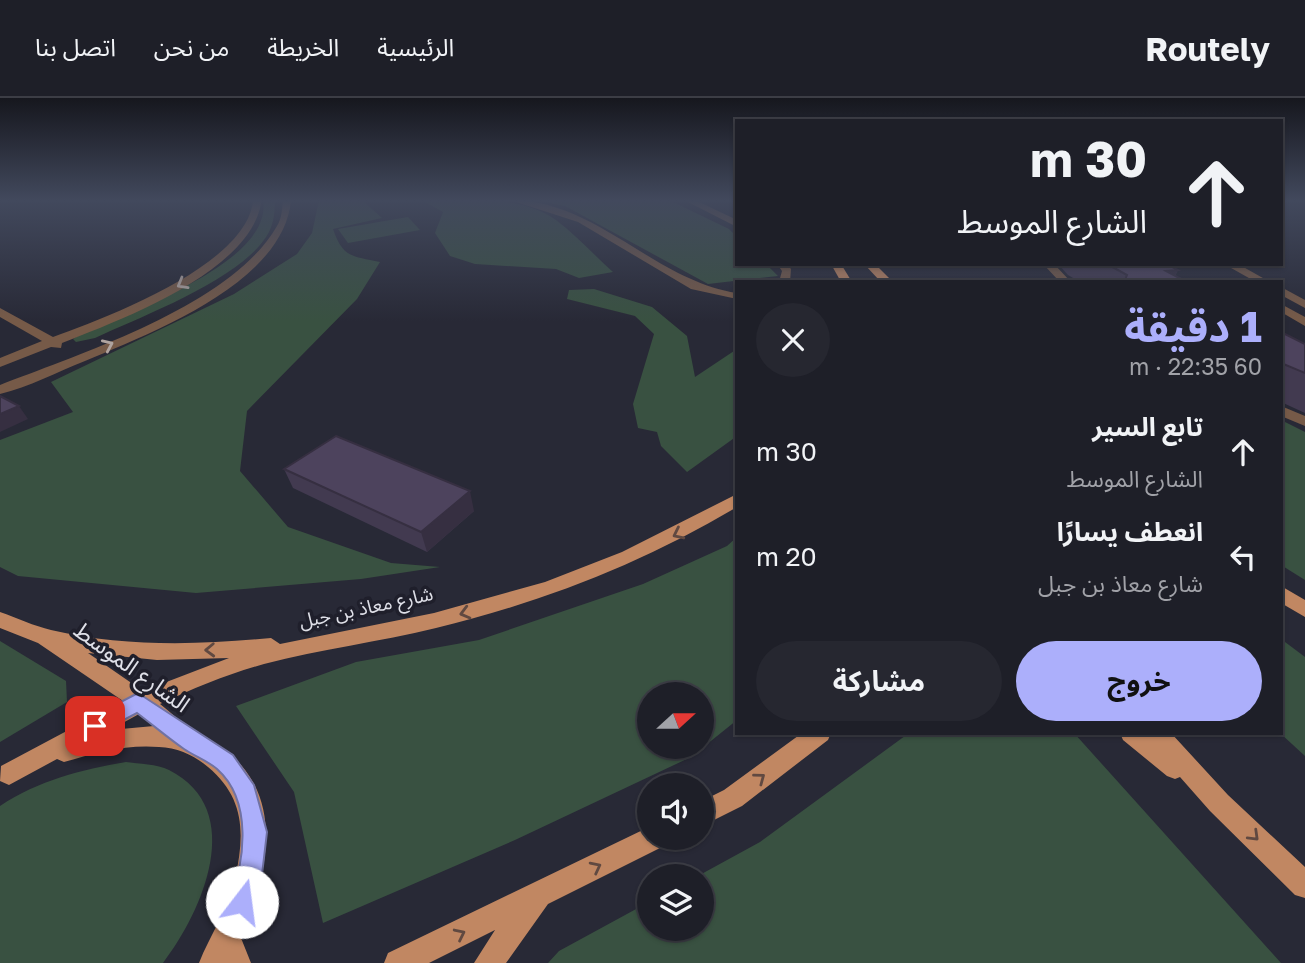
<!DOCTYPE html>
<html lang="ar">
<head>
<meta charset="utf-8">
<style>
	body { margin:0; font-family:"Golos Text","Noto Sans Arabic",sans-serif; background:#262730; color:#f1f3f6; direction:rtl; height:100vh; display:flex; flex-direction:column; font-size:26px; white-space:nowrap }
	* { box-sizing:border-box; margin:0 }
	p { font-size:23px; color:#a1a2a8 }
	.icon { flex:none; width:38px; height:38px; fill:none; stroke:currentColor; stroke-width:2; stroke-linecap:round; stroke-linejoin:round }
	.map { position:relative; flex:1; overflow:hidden; direction:ltr }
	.side { position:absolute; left:735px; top:182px; width:548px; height:455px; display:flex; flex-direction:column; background:#1e1f28; border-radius:0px; box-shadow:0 2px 5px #0004,0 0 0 2px #3c3d45; direction:rtl }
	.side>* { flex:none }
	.hud { position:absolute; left:735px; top:21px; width:548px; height:147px; border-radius:0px; box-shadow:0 2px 5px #0004,0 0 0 2px #3c3d45; direction:rtl; background:#1e1f28; color:#f1f3f6; overflow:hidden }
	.needle { width:46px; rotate:69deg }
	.tools { position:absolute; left:637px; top:584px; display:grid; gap:14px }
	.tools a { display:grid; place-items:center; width:77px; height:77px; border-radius:50%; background:#1e1f28; box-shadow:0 2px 5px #0004,0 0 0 2px #3c3d45; font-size:35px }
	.pin { position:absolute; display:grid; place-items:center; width:60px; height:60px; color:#fff; margin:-30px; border-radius:14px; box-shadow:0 4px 10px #0006 }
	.me { position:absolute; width:77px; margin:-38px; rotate:15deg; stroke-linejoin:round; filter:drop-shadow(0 0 5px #0008) }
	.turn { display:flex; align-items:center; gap:24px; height:147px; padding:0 21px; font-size:32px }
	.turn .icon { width:91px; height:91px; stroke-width:2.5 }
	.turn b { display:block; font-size:49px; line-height:60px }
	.round { display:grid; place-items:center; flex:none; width:74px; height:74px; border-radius:37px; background:#262730 }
	.head { display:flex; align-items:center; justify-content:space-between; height:119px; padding:0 21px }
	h1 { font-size:42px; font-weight:700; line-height:52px; color:#acaffb }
	.button { display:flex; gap:14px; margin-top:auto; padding:14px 21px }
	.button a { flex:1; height:80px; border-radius:42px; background:#acaffb; color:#111; font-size:28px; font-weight:700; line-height:80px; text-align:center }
	.button a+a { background:#262730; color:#f1f3f6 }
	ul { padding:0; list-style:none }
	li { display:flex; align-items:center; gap:21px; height:105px; padding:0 21px }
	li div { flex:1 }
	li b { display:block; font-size:26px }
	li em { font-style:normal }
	header { display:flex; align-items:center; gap:42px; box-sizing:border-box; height:98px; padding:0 35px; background:#1e1f28; border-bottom:2px solid #3c3d45 }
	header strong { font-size:33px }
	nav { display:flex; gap:38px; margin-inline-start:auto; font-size:24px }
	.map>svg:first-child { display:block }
</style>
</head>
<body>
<header>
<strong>Routely</strong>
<nav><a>الرئيسية</a><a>الخريطة</a><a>من نحن</a><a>اتصل بنا</a></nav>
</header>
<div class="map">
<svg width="1305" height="865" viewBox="0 0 1305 865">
	<rect width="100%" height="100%" fill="#282936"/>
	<g fill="#395141" fill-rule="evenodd">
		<path d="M263,102h12c0,11 -1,22 -6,32 -24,46 -127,84 -174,106l-19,4 -3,-3c43,-25 201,-73 190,-139z"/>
		<path d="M319,102h43l20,18 -49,11c10,29 19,27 47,33l-23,37 -110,112 -7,60 48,56 103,36 49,4 -79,12 -165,14 -178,-17 -18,-9v-127l73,-28 -22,-30 183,-88 63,-40 15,-21z"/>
		<path d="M422,102c41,0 98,-6 134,20 20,15 38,35 57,52l-34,6 -23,-9 -81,-5 -25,-8 -15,-23 8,-21z"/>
		<polygon points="536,102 669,102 729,131 737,139 737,166 766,166 778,178 708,186 565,108"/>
		<polygon points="408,119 420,132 348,145 338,131"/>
		<polygon points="594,191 652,209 687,238 695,279 737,251 737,338 687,374 661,348 657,334 638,330 633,306 654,236 635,218 567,201 569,192"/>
		<polygon points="1281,322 1305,334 1305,482 1281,467"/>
		<path d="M737,439v183l-46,37 -176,83 -192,83 -29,-131 -58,-86 120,-44 123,-22 164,-56 84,-38zM649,597h53v52h-53z"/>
		<polygon points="1281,541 1305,559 1305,658 1280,635"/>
		<polygon points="0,543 66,583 67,604 0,644"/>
		<polygon points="909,635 1074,635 1281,865 548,865 559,853 649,804 649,831 702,831 702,779 696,779 760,744"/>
		<path d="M126,664c13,2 31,2 43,8 79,40 33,142 -6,193h-163v-157c39,-26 81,-36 126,-44z"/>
	</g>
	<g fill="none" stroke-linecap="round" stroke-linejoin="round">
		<g fill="#765a48" fill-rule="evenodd">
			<path d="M253,102h8v4c-13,69 -141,116 -199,139l-1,5 -10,-1 -51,20v-9l42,-17 -42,-24v-9l53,29c52,-19 195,-72 200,-137z"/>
			<path d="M283,102h8c-7,83 -140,133 -206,161 -28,11 -56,26 -85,33v-9c82,-32 232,-80 277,-159 5,-8 5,-17 6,-26z"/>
			<path d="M510,102c87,0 143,80 227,93v6l-46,-10 -113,-67z"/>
			<polygon points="684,102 695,102 737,122 737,129"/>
			<polygon points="777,166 787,166 791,171 790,184 779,184 782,173"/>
			<polygon points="1043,166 1054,166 1071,184 1060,184"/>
			<polygon points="1224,166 1238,166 1270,184 1256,184"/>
			<polygon points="1281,189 1305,202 1305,210 1281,197"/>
			<polygon points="1281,206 1305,219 1305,228 1281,214"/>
			<polygon points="1281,308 1305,318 1305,328 1281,318"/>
		</g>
		<g fill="#c18762" fill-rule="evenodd">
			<polygon points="831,166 841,166 852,184 841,184"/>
			<polygon points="864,166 875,166 893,184 881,184"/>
			<path d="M737,396v13c-94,56 -194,95 -301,121 -57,14 -115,21 -172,36 -36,10 -70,24 -104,40 13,10 28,25 41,33 14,8 29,15 40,28 43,49 22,120 0,173l10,25h-52c11,-28 29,-53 36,-84 10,-45 10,-81 -27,-112 -14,-12 -30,-19 -49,-20 -32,-3 -64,6 -95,15l-7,-3 -48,26 -9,-4 1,-15 122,-65 -85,-58 -38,-15v-16c17,6 34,14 51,18 72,17 147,15 220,8l9,6 154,-31 111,-31 77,-30zM88,555l69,7 72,-2 -86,33zM139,616l15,12 -44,4z"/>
			<polygon points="1281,488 1305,502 1305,519 1281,505"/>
			<polygon points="802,635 831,635 828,642 742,708 702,728 702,703 724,692"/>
			<polygon points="1120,635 1171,635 1228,697 1305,769 1305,800 1295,797 1210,713 1180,679 1175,681 1167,678 1123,642"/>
			<polygon points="649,729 649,740 666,740 662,749 548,806 506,865 474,865 495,832 429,865 384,865 388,855"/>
		</g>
	</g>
	<g fill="#423a50">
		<polygon points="1058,166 1167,166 1178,172 1175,178 1187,184 1080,184 1068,177"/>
		<polygon points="1281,234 1305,246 1305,315 1281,304"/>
		<polygon points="284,371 474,413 427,454 293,390"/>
	</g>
	<g fill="#362f41">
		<polygon points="1178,172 1172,184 1166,173"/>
		<polygon points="19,308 28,321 0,334 0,316"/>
		<polygon points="470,393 474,413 427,454 421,434"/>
	</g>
	<g fill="#4d435d" stroke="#362f41" stroke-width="2">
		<polygon points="1107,166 1167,166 1178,172 1166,173 1187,184 1129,184 1125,182 1127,177"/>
		<polygon points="1281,234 1305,246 1305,275 1281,265"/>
		<polygon points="0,298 19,308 0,316"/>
		<polygon points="336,338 470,393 421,434 284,371"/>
	</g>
	<defs><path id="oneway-chevron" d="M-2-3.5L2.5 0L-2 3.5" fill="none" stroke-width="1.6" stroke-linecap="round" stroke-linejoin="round" transform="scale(1.75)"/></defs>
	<g stroke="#b0a4a0">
		<use href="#oneway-chevron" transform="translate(182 186) rotate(150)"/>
		<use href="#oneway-chevron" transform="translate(108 247) rotate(-24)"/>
	</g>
	<g stroke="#604941">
		<use href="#oneway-chevron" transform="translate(678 436) rotate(154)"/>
		<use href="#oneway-chevron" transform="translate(465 515) rotate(165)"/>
		<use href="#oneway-chevron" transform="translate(210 552) rotate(178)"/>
		<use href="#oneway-chevron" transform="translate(760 680) rotate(-37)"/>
		<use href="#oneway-chevron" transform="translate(1254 738) rotate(44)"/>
		<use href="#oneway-chevron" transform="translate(596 769) rotate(-27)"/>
		<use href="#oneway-chevron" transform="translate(460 836) rotate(-26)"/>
	</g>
	<linearGradient id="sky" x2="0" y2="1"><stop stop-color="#16171e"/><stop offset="0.46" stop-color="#42495d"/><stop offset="1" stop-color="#42495d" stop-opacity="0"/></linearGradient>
	<rect width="1305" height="223" fill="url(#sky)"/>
	<path fill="#acaffb" stroke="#7072a3" stroke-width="2" d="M138,595l95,62 21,30 13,47 -6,51 -11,28 -8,3 -9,-3 -4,-9c16,-40 24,-101 -12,-133 -9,-8 -23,-13 -33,-20 -16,-11 -31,-24 -47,-36l-42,22 -7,-3 -3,-6 3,-7z"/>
	<g text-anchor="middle" stroke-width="7" stroke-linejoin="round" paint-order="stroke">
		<g font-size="19" fill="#dfe0e8" stroke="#1f1f2b">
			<text transform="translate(366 509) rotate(-12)" y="7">شارع معاذ بن جبل</text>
		</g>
		<g font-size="23" fill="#dfe0e8" stroke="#1f1f2b">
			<text transform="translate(132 569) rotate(36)" y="8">الشارع الموسط</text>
		</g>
	</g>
</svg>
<div class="tools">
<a><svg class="needle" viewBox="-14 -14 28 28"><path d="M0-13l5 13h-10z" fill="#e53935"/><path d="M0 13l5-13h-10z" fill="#a1a2a8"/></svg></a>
<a><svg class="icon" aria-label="sound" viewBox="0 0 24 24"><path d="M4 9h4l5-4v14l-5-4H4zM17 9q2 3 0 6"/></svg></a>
<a><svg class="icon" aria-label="layers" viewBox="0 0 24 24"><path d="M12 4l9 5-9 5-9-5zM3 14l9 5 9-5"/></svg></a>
</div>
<div class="pin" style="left:95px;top:628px;background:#d93025"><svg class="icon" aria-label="arrive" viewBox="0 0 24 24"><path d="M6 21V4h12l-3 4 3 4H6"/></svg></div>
<svg class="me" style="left:242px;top:804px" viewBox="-20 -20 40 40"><circle r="19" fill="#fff"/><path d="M0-13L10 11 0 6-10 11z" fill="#acaffb"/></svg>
<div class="hud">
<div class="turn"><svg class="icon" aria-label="ahead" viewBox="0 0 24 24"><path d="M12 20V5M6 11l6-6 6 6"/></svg><div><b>30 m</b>الشارع الموسط</div></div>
</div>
<section class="side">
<div class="head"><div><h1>1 دقيقة</h1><p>60 m · 22:35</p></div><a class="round"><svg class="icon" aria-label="close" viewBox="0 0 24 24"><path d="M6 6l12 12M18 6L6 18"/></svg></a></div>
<ul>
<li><svg class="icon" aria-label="ahead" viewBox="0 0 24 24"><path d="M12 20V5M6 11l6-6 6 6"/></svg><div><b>تابع السير</b><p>الشارع الموسط</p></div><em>30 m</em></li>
<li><svg class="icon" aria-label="left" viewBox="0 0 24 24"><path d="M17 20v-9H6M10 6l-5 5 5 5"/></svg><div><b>انعطف يسارًا</b><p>شارع معاذ بن جبل</p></div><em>20 m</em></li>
</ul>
<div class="button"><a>خروج</a><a>مشاركة</a></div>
</section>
</div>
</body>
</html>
